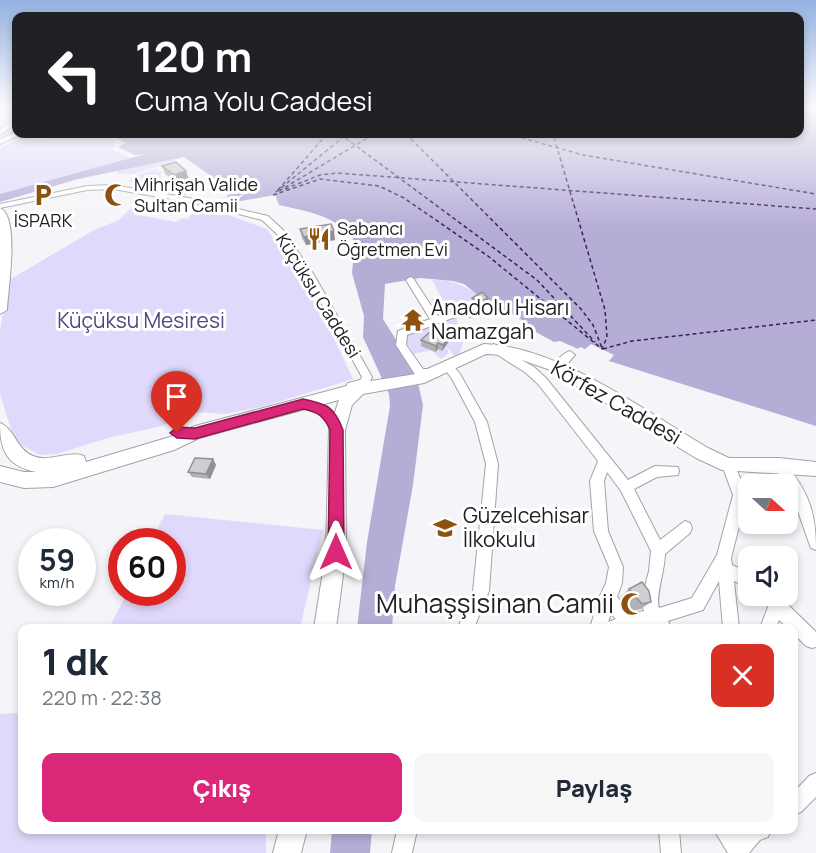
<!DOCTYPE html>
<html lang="tr">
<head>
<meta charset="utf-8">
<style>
	body { margin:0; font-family:Manrope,sans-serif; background:#f6f6f7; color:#1f2937; height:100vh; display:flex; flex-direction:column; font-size:22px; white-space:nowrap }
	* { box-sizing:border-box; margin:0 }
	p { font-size:20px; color:#747a83 }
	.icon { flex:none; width:33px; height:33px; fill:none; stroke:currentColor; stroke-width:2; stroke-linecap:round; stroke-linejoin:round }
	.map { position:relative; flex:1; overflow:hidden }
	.panel { position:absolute; left:18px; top:624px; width:780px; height:210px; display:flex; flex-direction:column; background:#fff; border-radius:12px; box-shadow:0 3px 9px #0003 }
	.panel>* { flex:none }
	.banner { position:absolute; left:12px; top:12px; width:792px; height:126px; border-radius:12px; box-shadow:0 3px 9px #0003; background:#202124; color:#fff; overflow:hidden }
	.needle { width:39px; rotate:111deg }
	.fabs { position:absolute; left:738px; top:474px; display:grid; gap:12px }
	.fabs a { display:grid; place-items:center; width:60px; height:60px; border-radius:12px; background:#fff; box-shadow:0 3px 9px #0003; font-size:30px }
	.speed { position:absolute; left:18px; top:528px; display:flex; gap:12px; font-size:30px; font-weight:700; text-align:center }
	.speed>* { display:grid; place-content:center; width:78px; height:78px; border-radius:50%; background:#fff; box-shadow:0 3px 9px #0003; line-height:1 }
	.speed small { font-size:15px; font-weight:400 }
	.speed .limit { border:9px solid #d22; background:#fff; color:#111 }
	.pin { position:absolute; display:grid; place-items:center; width:51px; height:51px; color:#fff; margin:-62px -26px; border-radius:50% 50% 50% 0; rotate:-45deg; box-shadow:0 0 6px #0007 }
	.pin .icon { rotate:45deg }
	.me { position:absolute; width:66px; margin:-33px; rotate:0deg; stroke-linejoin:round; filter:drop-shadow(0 0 4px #0008) }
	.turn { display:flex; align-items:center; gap:21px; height:126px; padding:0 24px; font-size:27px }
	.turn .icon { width:78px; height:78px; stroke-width:2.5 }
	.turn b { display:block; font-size:42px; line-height:51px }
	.round { display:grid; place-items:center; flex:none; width:63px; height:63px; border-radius:12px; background:#f6f6f7 }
	.headline { display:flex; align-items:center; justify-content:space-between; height:102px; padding:0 24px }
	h1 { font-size:36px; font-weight:800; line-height:45px }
	.action { display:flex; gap:12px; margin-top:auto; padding:12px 24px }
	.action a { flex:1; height:69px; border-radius:12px; background:#db2777; color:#fff; font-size:24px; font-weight:800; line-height:69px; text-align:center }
	.action a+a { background:#f6f6f7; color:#1f2937 }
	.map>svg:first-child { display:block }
</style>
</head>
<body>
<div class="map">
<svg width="816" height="853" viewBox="0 0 816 853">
	<rect width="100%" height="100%" fill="#f5f5f9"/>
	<g fill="#e0d9fb">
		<polygon points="0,107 16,107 16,133 0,141"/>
		<polygon points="25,134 27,134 22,137 40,140 50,134 50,137 63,136 57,134 79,134 82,136 103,134 116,141 113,150 131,158 0,194 0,148"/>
		<polygon points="177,157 180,158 175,161 134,174 118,174 116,170"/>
		<polygon points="156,169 161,172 161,181 138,187 129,181 136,175"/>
		<polygon points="163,182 179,185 187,197 140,189"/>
		<polygon points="144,195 134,214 176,222 182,218 187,219 201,205 267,229 324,317 353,379 265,406 226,414 195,412 162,426 108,438 57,454 40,455 15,442 0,394 0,331 9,280 94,230 119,220"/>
		<path d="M432,280c20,0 31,4 47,16l-17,9 6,5 -27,4 -10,-15 10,-2z"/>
		<polygon points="457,317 457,322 464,330 445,331 465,335 458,360 446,346 449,353 441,359 431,350 414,354 407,344 407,335"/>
		<polygon points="165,514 323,530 300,628 109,628 127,593 172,592 172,542 151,541"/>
		<polygon points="22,713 22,830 266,830 266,853 0,853 0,714"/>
	</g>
	<g fill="#b6add7">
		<path d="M800,107h16v319l-207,-65 5,-6 -23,-11 -6,5 -5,-2 -2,2 -18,-8 -6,1 -22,-12 2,-3 -22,-13 -13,-2 -35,-28 -11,-3 -33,-3 -35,6 -2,35 32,51 8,35 -10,80 -18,101 -3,42h-35l10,-86 23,-136 -1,-12 -26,-57 1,-21 -12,-43 3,-31c-18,-27 -46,-30 -76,-37l-4,-10 -40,7 14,-12 -16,10 -7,-4 6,-3 -7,-5 -10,2 9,-5 -40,-28 -106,22 -78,23v-8l145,-40 -10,1 -17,-8 8,-4 -17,-9h691z"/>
		<polygon points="332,830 372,830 370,853 330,853"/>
	</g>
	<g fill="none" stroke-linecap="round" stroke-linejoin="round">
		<g stroke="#322256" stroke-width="1.5" stroke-dasharray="4 3" stroke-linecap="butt">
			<polyline points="340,134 537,280 595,342"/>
			<polyline points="406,134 581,309 593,325 602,348"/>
			<polyline points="508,134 583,155 816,194"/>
			<polyline points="285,189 320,175 337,173 816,209"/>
			<polyline points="278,190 327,134"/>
			<polyline points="279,191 374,134"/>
			<polyline points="276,192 347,134"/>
			<polyline points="273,195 320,179 379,186 404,198 488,256 602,349 607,337 605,310 553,134"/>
			<polyline points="603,349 632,341 816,320"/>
		</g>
		<g stroke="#a3a2a6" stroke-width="2">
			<g id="minor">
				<polygon points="16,119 16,123 0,135 0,130"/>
				<polygon points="113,185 200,200 268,216 283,230 314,275 372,377 368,386 352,390 348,389 346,386 348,383 360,380 362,377 306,275 277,234 262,220 200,204 113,189 87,190 0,208 0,204 87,186"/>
				<path d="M410,277l3,1 25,38c13,-4 29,-10 41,-2l-5,3 -16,-1 -51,19 -1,10 17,24h16l1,3 -1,3 -23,1 -20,-31 2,-14 32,-12 -24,-39z"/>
				<path d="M494,344l40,23 12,11 82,102 27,-14 23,1 1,4 -1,4 -21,2 -23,12 26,51 25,-19 5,2 2,5 -2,5 -25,21c0,16 -10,43 -6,54l33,-10 25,-43 16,-60 -11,-30 1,-4 5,-1 5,1 14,34 -16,63 1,7 16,7v15l-14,-6 5,47h-16l-4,-47 -16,29 -35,11 3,7h-18l-2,-2 -18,2h-43l9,-30 7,-15 3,-16 -15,-36 -4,-50 8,-20 -60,-77 -12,-11 -36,-23 -1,-2 1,-2zM607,472l14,19 30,60 -2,20 -8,30 3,10 -12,2 -15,-16 5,-14 1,-16 -15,-36 -4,-50zM611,614l5,5 -8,3 -1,3z"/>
				<path d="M570,351l5,4 -13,15h-8l-1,-3c3,-6 10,-14 17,-16z"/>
				<polygon points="448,363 452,364 460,374 487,422 498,464 489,591 474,628 458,628 473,591 486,464 475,422 452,379 443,367"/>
				<path d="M779,460l5,1c24,31 32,49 32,89l-5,-2 -2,-5 -18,-52 -18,-26 1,-4z"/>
				<polygon points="762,596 779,596 816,632 816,647 812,648 806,646 794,634 794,628 788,628 779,620 776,628 760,628 768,607"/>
				<polygon points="816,773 816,797 801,812 794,815 794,792 809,776"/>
				<polygon points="397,830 417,830 412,853 392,853"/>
				<polygon points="659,830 679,830 681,853 661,853"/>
				<polygon points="714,830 736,830 739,834 742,830 771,830 768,837 760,840 749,853 728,853"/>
			</g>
		</g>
		<g stroke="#a3a2a6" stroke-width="2">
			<g id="major">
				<polygon points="16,132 22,134 0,144 0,139"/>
				<path d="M0,208c20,9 8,81 7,102l-7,4z"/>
				<path d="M484,344c75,3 159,66 224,104l21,10h50l37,4v14l-94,-6 -26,-12 -143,-87 -45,-16 -22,-1 -62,29 -61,11 -11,11 -7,25 1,122 -10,76h-22l12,-76 3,-122 10,-30 -140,38 -25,12 -121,37 -29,1 -24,-6v-16l24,6h12c-29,-6 -36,-21 -36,-49 14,5 17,27 33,33 17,7 35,-6 51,0l2,6 84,-25 25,-11 163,-43 58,-9z"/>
				<polygon points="279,830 307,830 301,853 273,853"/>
			</g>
		</g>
		<use href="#minor" fill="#fff" fill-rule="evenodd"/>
		<use href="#major" fill="#fff" fill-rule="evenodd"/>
	</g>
	<g fill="#b2b1b5">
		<polygon points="162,166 189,179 177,183 165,174"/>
		<polygon points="300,229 335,240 306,245 302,238"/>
		<polygon points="472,298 488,304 477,309 471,304"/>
		<polygon points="421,340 449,341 442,351 438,349 435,352 421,346"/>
		<polygon points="213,459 216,465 210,479 192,477 188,472"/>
		<polygon points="629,589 651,602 641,609 633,611 620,597"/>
	</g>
	<g fill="#919093">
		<polygon points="186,171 189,179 177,183 174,175"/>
		<polygon points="334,231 335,240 306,245 304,237"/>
		<polygon points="488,298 488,304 477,309 478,303"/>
		<polygon points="450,336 449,341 442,351 443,345"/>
		<polygon points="438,343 438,349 435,352 436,346"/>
		<polygon points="213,459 216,465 210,479 206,474"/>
	</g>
	<g fill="#cfced2" stroke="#919093" stroke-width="1.5">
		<polygon points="176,162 186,171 174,175 162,166"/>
		<polygon points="331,224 334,231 304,237 300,229"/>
		<polygon points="482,292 488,298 478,303 472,298"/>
		<polygon points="437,326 450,336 443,345 438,343 436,346 421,340"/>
		<polygon points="195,458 213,459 206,474 188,472"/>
		<polygon points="642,582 649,591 651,602 642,604 629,589"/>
	</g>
	<linearGradient id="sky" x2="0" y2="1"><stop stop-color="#94b1e1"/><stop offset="0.47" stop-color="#fafafc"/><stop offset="1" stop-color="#fafafc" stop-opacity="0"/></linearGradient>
	<rect width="816" height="227" fill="url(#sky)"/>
	<path fill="#db2777" stroke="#8e194d" stroke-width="1.5" d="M303,399c24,5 31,7 40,31l1,122 -2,5 -6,3 -6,-3 -2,-5 2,-122c-6,-14 -12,-18 -27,-21l-108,30 -18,-1 -7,-5 7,-6 18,1z"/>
	<defs>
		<g id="parking-bare" transform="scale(1.8)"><path d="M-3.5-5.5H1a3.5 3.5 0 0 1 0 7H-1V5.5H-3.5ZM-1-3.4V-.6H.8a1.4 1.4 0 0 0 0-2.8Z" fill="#8d5210" stroke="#fff" stroke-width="2.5" paint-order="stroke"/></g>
		<g id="mosque-bare" transform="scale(1.8)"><path d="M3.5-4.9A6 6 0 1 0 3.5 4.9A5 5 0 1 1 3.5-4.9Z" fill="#8d5210" stroke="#fff" stroke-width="2.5" paint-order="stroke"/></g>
		<g id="restaurant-bare" transform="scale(1.8)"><path d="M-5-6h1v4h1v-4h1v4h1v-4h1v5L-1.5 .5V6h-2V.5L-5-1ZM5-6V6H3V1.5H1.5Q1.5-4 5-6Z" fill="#8d5210" stroke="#fff" stroke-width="2.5" paint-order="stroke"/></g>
		<g id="temple-bare" transform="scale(1.8)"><path d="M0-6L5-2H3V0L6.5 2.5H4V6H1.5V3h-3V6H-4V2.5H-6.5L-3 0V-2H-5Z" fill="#8d5210" stroke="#fff" stroke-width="2.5" paint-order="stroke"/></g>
		<g id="school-bare" transform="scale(1.8)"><path d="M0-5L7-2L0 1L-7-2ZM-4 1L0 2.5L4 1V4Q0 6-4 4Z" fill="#8d5210" stroke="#fff" stroke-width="2.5" paint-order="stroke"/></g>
	</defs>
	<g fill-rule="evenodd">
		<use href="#parking-bare" x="43" y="195"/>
		<use href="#mosque-bare" x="116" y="195"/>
		<use href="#restaurant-bare" x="319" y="239"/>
		<use href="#temple-bare" x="413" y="320"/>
		<use href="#school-bare" x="445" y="528"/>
		<use href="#mosque-bare" x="632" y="604"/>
	</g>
	<g text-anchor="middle" stroke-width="6" stroke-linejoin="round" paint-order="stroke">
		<g font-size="18" fill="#212122" stroke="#fff" text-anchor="start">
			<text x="134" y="191">Mihrişah Valide<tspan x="134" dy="21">Sultan Camii</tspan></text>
			<text x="43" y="227" text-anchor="middle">İSPARK</text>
			<text x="337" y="235">Sabancı<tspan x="337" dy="21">Öğretmen Evi</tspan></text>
		</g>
		<g font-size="18" fill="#212122" stroke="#fff">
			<text transform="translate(318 296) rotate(58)" y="6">Küçüksu Caddesi</text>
		</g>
		<g font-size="21" fill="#212122" stroke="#fff" text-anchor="start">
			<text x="431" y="315">Anadolu Hisarı<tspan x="431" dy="24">Namazgah</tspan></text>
			<text x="463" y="523">Güzelcehisar<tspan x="463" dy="24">İlkokulu</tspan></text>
		</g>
		<g font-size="21" fill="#55467e" stroke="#fff">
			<text x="141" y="328">Küçüksu Mesiresi</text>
		</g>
		<g font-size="21" fill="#212122" stroke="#fff">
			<text transform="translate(616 403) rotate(30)" y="7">Körfez Caddesi</text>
		</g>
		<g font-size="26" fill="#212122" stroke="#fff" text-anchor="end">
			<text x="614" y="613">Muhaşşisinan Camii</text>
		</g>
	</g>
</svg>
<div class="fabs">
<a><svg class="needle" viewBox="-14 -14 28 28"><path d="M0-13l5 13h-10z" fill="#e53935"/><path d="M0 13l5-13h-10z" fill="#747a83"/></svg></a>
<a><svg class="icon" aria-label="sound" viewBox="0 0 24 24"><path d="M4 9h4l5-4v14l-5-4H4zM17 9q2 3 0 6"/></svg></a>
</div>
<div class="speed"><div>59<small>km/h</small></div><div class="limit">60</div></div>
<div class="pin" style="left:177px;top:433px;background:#d93025"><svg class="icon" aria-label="arrive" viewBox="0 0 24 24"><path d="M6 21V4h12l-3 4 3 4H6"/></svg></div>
<svg class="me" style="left:336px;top:552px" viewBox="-20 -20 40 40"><path d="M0-17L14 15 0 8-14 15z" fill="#db2777" stroke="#fff" stroke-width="4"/></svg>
<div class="banner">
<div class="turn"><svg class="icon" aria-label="left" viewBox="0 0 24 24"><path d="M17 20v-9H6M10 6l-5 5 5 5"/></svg><div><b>120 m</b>Cuma Yolu Caddesi</div></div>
</div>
<section class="panel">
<div class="headline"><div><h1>1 dk</h1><p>220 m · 22:38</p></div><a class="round" style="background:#d93025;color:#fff"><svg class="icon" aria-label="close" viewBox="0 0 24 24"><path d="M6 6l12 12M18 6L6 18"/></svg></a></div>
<div class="action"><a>Çıkış</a><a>Paylaş</a></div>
</section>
</div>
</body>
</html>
